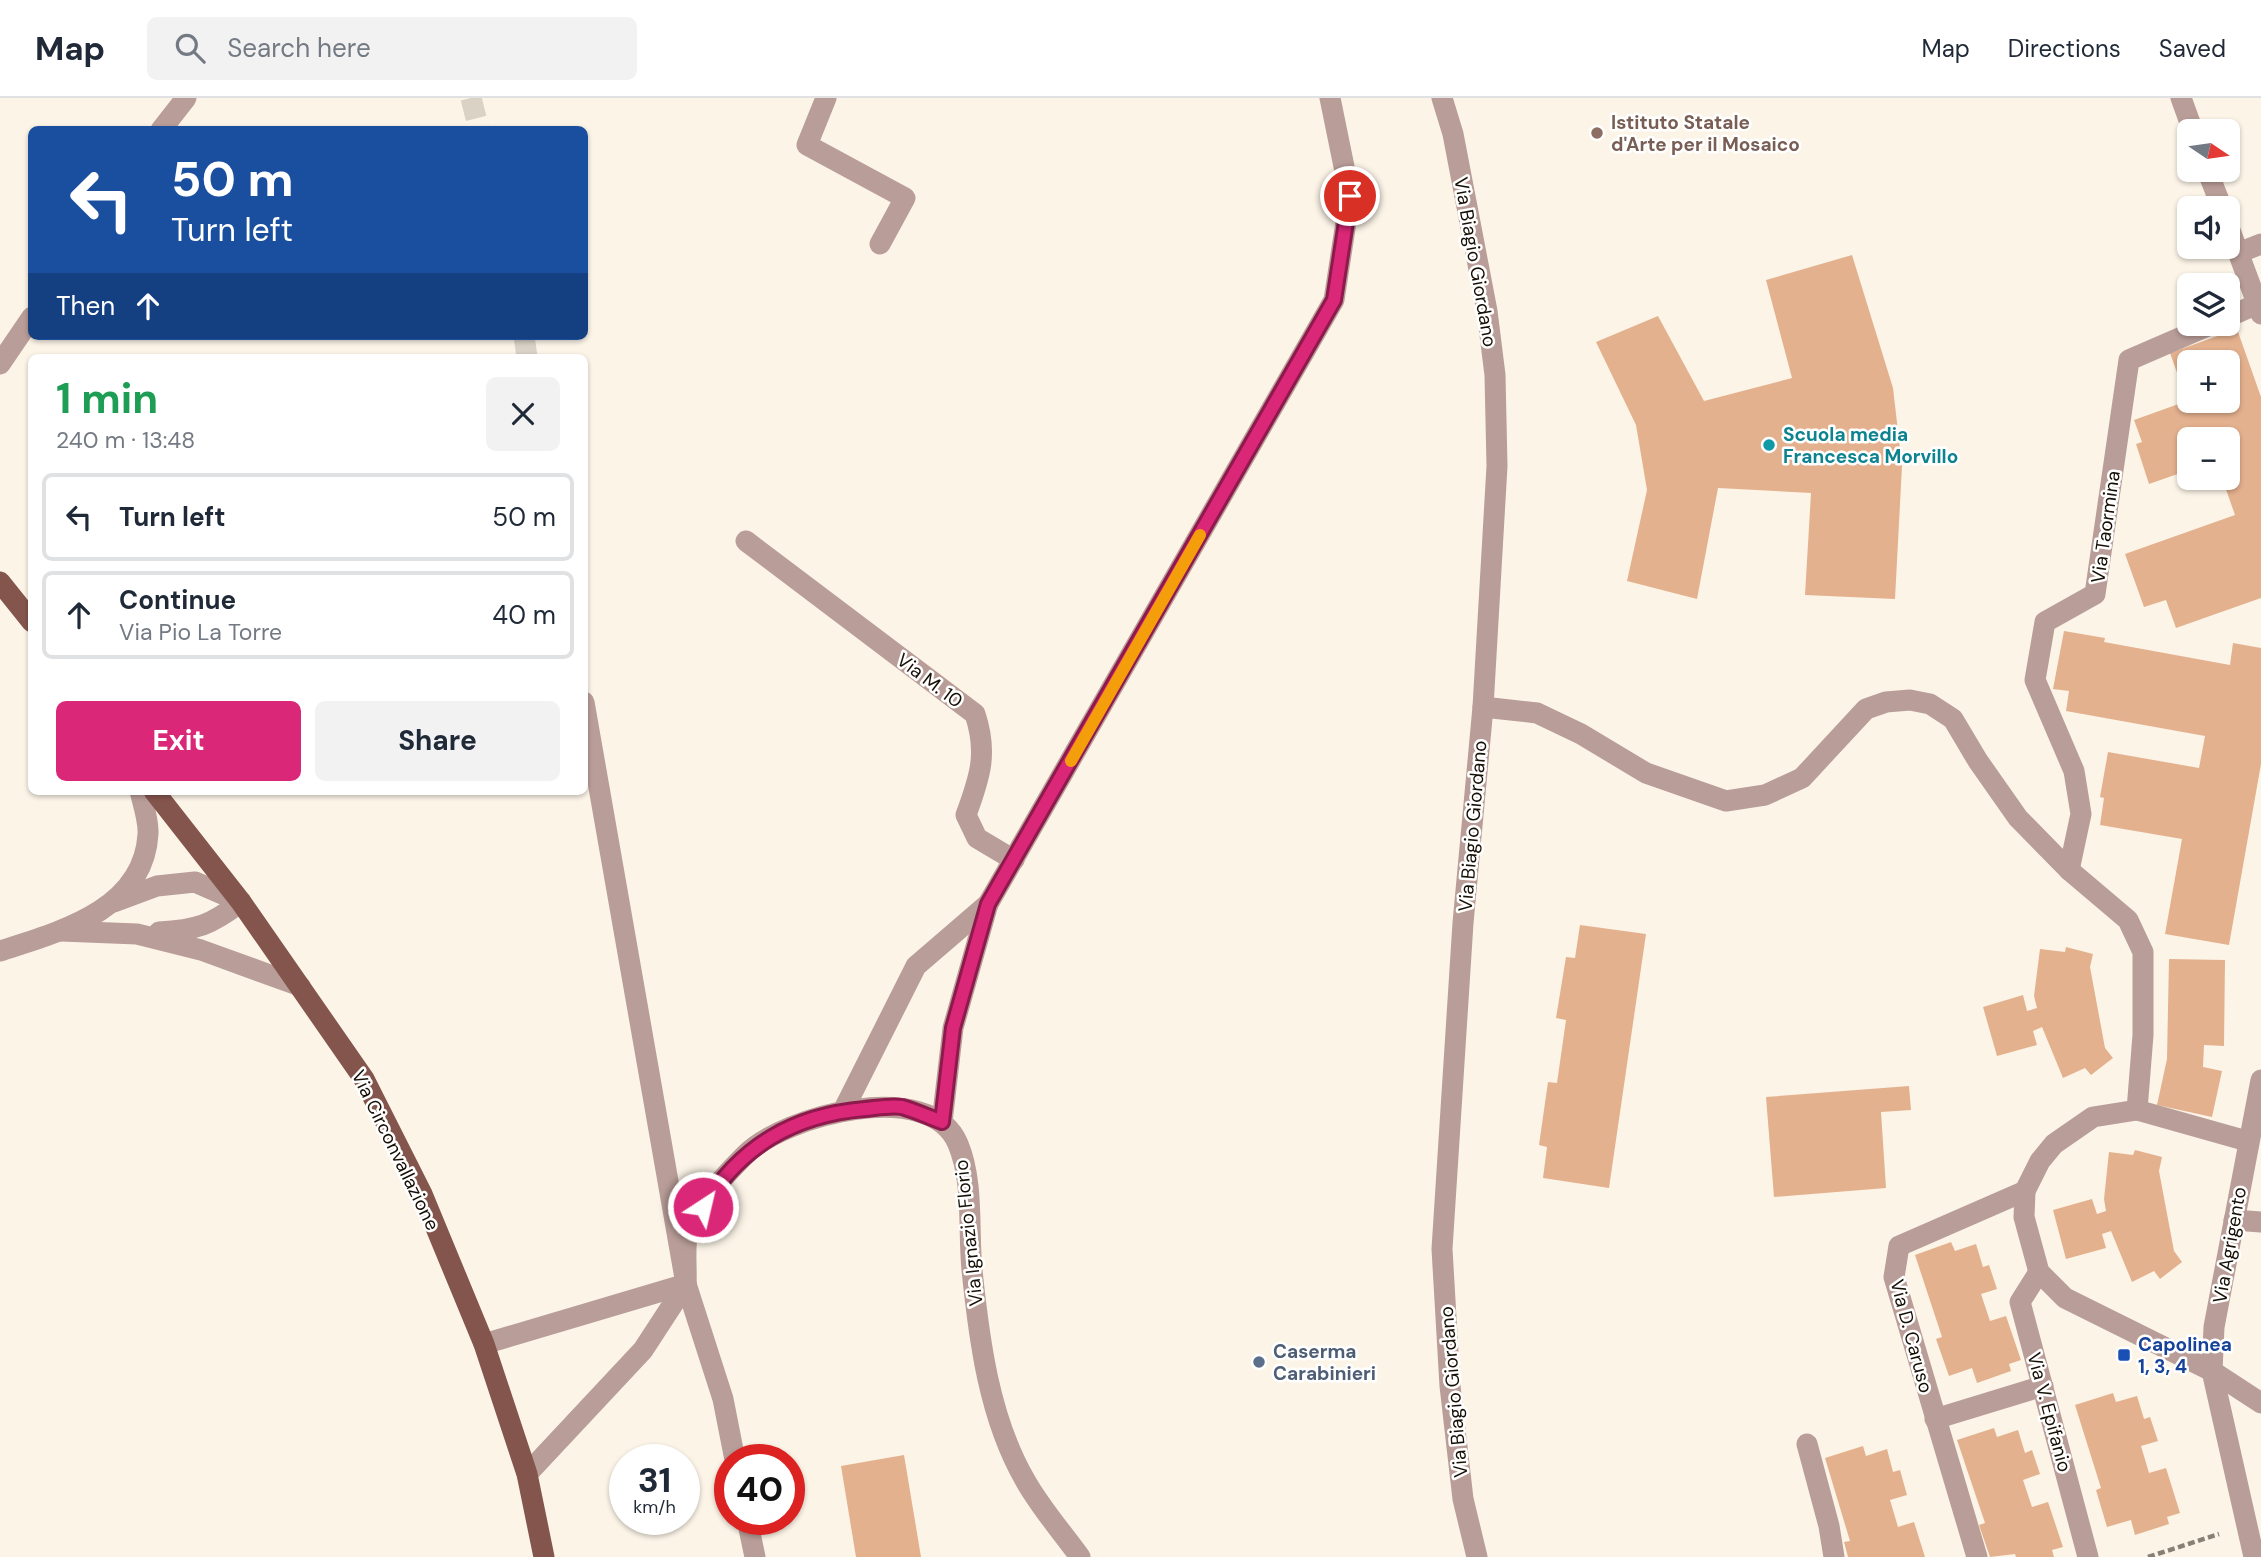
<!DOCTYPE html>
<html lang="en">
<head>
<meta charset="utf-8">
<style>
	body { margin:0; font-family:"DM Sans",sans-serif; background:#f2f2f3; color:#1f2937; height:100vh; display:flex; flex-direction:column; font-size:26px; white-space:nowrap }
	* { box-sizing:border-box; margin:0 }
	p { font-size:23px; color:#747a83 }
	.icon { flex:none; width:38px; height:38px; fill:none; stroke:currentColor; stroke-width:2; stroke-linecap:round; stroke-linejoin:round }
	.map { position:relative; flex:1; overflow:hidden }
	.side { position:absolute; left:28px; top:256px; width:560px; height:441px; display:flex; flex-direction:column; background:#fff; border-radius:10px; box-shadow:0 2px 5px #0004 }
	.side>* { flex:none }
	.guide { position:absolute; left:28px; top:28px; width:560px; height:214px; border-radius:10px; box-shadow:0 2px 5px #0004; background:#1a4fa0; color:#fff; overflow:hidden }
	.needle { width:46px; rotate:103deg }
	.tools { position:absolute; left:2177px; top:21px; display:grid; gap:14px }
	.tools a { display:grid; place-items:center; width:63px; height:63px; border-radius:10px; background:#fff; box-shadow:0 2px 5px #0004; font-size:35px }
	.speed { position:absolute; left:609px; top:1346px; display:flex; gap:14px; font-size:35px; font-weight:700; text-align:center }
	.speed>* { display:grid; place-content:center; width:91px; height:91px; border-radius:50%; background:#fff; box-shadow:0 2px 5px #0004; line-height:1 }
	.speed small { font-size:18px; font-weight:400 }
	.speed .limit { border:10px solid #d22; background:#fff; color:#111 }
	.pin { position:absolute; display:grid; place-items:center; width:60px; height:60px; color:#fff; margin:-30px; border:4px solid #fff; border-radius:50%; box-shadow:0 2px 7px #0007 }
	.me { position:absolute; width:77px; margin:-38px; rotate:35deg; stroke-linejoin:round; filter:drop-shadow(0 0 5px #0008) }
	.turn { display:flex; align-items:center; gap:24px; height:147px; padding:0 28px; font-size:32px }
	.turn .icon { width:91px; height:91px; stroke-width:2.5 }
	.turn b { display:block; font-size:49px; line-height:60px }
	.then { display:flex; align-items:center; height:66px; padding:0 28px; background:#0003; gap:14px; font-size:26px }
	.round { display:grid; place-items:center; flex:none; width:74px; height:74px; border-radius:10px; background:#f2f2f3 }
	.summary { display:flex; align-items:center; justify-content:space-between; height:119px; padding:0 28px }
	h1 { font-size:42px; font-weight:700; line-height:52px; color:#1e9e55 }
	.button { display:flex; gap:14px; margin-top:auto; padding:14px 28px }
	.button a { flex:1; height:80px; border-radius:10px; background:#db2777; color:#fff; font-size:28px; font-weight:700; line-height:80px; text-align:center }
	.button a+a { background:#f2f2f3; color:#1f2937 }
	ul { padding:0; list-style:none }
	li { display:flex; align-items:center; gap:21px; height:88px; margin:0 14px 10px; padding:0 14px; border:4px solid #e0e1e3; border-radius:10px }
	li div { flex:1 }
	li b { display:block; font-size:26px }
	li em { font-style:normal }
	header { display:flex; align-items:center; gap:42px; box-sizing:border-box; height:98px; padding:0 35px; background:#fff; border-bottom:2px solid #e0e1e3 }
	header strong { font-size:33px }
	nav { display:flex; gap:38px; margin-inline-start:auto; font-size:24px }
	.search { width:490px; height:63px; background:#f2f2f3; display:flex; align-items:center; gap:18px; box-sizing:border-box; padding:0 24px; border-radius:10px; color:#747a83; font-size:26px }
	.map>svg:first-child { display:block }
</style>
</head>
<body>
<header>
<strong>Map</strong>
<div class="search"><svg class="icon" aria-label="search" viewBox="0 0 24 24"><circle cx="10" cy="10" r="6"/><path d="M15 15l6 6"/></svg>Search here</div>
<nav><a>Map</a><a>Directions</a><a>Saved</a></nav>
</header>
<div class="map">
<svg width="2261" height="1459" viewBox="0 0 2261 1459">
	<rect width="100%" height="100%" fill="#fcf4e7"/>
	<g fill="#e4b18e" fill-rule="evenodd">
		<polygon points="1852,157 1893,290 1902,368 1895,501 1805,497 1811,395 1718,390 1697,501 1627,483 1647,392 1636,327 1596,244 1658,218 1704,303 1792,280 1766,182"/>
		<path d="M2237,231l24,68v201l-85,30 -10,-28 -22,7 -19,-53 110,-39 -13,-37h6v-39h-39v31l-40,14 -13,-40 6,-2 -8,-22 53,-19 -17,-48zM2189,264h39v39h-39z"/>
		<polygon points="2064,533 2105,540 2104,544 2230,567 2233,545 2261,550 2261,666 2229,847 2165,836 2182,741 2100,727 2104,700 2100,699 2108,654 2199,670 2205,638 2066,613 2069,593 2053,591"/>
		<polygon points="1580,827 1646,836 1609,1090 1543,1080 1547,1049 1539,1047 1548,984 1557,985 1566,922 1556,920 1566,859 1575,860"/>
		<polygon points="2066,849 2093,856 2090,869 2105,950 2113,960 2091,977 2085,970 2063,980 2042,929 2033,933 2037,947 1997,958 1983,909 2023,897 2027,913 2037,910 2034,898 2040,851 2065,854"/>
		<polygon points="2169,861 2225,862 2224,948 2204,947 2203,969 2222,973 2212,1019 2157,1007 2167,961"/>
		<polygon points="1909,988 1911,1012 1881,1014 1886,1090 1774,1099 1766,999"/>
		<polygon points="2135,1052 2162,1059 2159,1073 2174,1153 2182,1164 2160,1181 2154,1173 2132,1184 2111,1133 2102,1136 2106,1150 2066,1161 2053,1112 2092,1101 2097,1116 2106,1113 2104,1101 2109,1054 2133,1057"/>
		<polygon points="1951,1144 1955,1153 1976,1146 1983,1169 1989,1167 1997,1191 1981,1196 1990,1223 2006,1218 2021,1262 2009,1266 2011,1273 1977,1285 1972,1270 1949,1278 1936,1241 1942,1239 1915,1157"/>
		<polygon points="2113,1295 2116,1304 2137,1298 2144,1321 2150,1319 2158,1343 2141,1348 2149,1375 2166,1370 2180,1415 2167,1419 2169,1426 2135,1437 2131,1422 2107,1429 2096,1392 2101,1390 2075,1307"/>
		<polygon points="1994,1330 1997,1339 2018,1332 2025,1355 2032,1352 2040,1376 2023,1382 2032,1409 2048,1404 2063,1449 2052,1452 2054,1459 2016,1459 2015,1456 1990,1459 1979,1427 1985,1425 1957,1342"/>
		<polygon points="1863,1348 1866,1358 1887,1351 1893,1374 1900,1372 1907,1397 1890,1402 1898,1429 1914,1424 1925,1459 1848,1459 1844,1444 1850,1443 1825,1360"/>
		<polygon points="904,1357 921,1459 856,1459 841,1368"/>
	</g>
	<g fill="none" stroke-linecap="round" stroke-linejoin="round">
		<g stroke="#dad2c5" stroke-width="21" stroke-dasharray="21 10" stroke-linecap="butt">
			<polyline points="471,0 479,32"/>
			<polyline points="524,238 527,259"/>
		</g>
		<polyline stroke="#888075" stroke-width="4.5" stroke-dasharray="7 3.5" stroke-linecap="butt" points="2148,1459 2219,1436"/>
		<g stroke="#b99d98" stroke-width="21">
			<polyline points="826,0 807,47 905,100 880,146"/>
			<polyline points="1442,0 1453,36 1487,213 1495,277 1497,368 1483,609 1463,825 1442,1151 1450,1288 1463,1401 1477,1459"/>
			<polyline points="2181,0 2193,33"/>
			<polyline points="161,32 186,0"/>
			<polyline points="2207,72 2222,110"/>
			<polyline points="2228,127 2261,216"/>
			<polyline points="2238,155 2261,146"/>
			<polyline points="2228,219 2257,206"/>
			<polyline points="0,266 32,219"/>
			<path d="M746,443l229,173c13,39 5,63 -9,101l11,23 37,22"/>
			<polyline points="584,604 686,1186 723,1301 735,1362"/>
			<polyline points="1483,609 1537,615 1581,636 1646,675 1726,703 1765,697 1802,680 1866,611 1886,604 1910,602 1930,606 1953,621 1978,663 2018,720 2069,772 2128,822 2143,854 2143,937 2137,1012"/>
			<polyline points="2069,772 2081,716 2074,673 2035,582 2045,524 2095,496 2129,262 2212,226"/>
			<path d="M114,804l43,-16 38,-4 46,20c-30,23 -44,28 -82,30"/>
			<polyline points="61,833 137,836 201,852 300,888"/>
			<path d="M0,853c59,-19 144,-41 148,-117 1,-13 -5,-30 -8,-43"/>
			<polyline points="843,1013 916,868 988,806"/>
			<polyline points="942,1024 953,930 988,806 1334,202 1350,98 1330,0"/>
			<polyline points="2247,1043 2137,1012 2093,1019 2054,1046 2040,1063 2025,1093 2024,1119 2039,1174 2065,1200 2212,1273 2261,1305"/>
			<polyline points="2234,1122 2261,1124"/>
			<polyline points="2039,1174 2020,1204 2088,1459"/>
			<path d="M686,1186c1,-16 -2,-38 2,-53 6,-23 40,-59 57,-76 39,-40 186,-78 213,-11 16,38 10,86 14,126 7,69 17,148 53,210 15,27 37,52 55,77"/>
			<polyline points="484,1246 686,1186"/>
			<polyline points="1935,1321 2043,1288"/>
			<polyline points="1807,1346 1829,1428 1834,1459"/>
			<polyline points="527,1376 643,1252 686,1186"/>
			<polyline points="747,1421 755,1459"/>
			<polyline points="1977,1459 1894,1179 1899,1148 2025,1093"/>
			<polyline points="2254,1459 2212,1273 2214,1229 2261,982"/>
		</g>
		<g stroke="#84554d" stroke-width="21">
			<polyline points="0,484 32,524"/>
			<polyline points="154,693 241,804 364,981 422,1096 484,1246 527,1376 544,1459"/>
		</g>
	</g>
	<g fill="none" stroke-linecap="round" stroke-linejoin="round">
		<g stroke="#8e194d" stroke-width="18">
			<path id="route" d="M703,1109c38,-61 90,-92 162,-98 11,-1 26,-4 37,-2 14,4 27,10 40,15l11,-94 35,-124 346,-604 16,-104"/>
		</g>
		<use href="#route" stroke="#db2777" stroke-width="12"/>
		<polyline stroke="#f59e0b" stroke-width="12" points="1071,663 1200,437"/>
	</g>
	<circle fill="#8d6e63" stroke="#fff" stroke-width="2.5" cx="1597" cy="35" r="7"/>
	<circle fill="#0f9aa8" stroke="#fff" stroke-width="2.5" cx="1769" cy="347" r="7"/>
	<rect fill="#1a4fb4" stroke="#fff" stroke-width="2.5" x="2117" y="1250" width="14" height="14" rx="3.5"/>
	<circle fill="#5c6f8a" stroke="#fff" stroke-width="2.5" cx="1259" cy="1264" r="7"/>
	<g text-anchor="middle" stroke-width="5" stroke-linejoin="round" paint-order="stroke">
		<g font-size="19" font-weight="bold" fill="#785e54" stroke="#fff" text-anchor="start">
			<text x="1611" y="31">Istituto Statale<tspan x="1611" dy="22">d'Arte per il Mosaico</tspan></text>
		</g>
		<g font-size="19" fill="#160f05" stroke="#fff">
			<text transform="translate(1476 164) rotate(80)" y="7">Via Biagio Giordano</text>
			<text transform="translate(2105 429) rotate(-82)" y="7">Via Taormina</text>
			<text transform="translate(930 582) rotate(37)" y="7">Via M. 10</text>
			<text transform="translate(1472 728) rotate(-85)" y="7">Via Biagio Giordano</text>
			<text transform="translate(396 1052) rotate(64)" y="7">Via Circonvallazione</text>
			<text transform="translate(968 1135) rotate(-96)" y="7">Via Ignazio Florio</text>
			<text transform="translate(2229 1147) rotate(-80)" y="7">Via Agrigento</text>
			<text transform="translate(1912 1238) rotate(75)" y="7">Via D. Caruso</text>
			<text transform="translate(1453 1294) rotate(-95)" y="7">Via Biagio Giordano</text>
			<text transform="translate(2050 1314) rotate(75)" y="7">Via V. Epifanio</text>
		</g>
		<g font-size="19" font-weight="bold" fill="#0d838f" stroke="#fff" text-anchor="start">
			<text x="1783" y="343">Scuola media<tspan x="1783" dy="22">Francesca Morvillo</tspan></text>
		</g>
		<g font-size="19" font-weight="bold" fill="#164399" stroke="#fff" text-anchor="start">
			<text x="2138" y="1253">Capolinea<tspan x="2138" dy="22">1, 3, 4</tspan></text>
		</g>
		<g font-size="19" font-weight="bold" fill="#4e5e75" stroke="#fff" text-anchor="start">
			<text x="1273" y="1260">Caserma<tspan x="1273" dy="22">Carabinieri</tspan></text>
		</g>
	</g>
</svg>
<div class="tools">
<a><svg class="needle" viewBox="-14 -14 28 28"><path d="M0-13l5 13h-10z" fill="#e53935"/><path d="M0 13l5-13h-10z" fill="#747a83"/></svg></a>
<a><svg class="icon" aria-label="sound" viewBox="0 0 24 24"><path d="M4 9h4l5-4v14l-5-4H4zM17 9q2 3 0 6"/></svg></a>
<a><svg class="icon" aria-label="layers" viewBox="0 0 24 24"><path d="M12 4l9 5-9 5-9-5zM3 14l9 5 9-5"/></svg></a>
<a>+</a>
<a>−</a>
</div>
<div class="speed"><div>31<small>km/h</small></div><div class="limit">40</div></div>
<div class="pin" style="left:1350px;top:98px;background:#d93025"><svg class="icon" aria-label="arrive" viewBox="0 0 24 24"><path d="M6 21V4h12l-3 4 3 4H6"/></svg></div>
<svg class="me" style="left:703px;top:1109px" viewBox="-20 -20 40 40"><circle r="17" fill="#db2777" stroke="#fff" stroke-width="3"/><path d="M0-11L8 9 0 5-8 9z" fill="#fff"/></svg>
<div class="guide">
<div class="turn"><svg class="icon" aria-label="left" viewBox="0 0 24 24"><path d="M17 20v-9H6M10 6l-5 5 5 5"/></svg><div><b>50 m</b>Turn left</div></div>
<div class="then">Then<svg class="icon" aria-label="ahead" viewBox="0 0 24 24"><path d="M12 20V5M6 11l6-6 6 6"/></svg></div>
</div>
<section class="side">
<div class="summary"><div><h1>1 min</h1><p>240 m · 13:48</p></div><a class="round"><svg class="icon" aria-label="close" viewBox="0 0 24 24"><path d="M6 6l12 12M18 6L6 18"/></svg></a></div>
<ul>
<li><svg class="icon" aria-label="left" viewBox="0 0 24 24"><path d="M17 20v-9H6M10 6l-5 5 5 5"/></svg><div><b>Turn left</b></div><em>50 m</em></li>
<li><svg class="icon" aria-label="ahead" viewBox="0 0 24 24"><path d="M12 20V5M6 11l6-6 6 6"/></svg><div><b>Continue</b><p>Via Pio La Torre</p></div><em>40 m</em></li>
</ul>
<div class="button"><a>Exit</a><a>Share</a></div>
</section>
</div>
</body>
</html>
